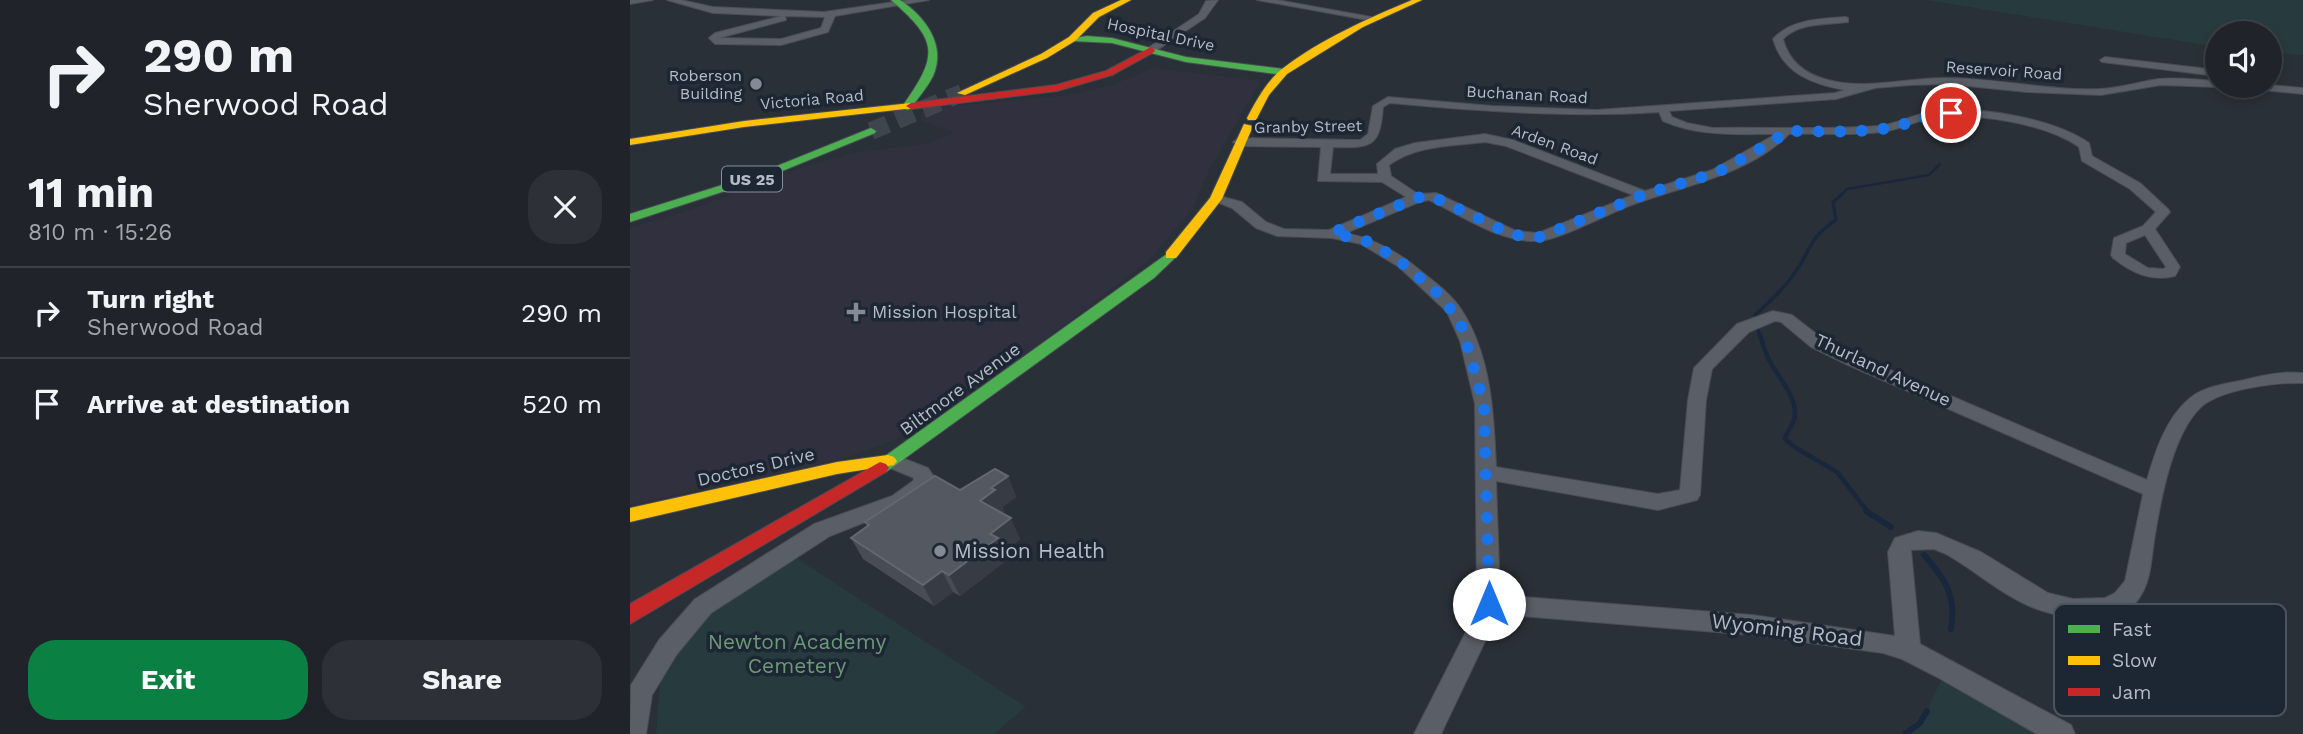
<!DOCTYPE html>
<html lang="en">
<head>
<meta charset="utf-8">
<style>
	body { margin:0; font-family:"Work Sans",sans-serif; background:#2d3036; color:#f1f3f6; height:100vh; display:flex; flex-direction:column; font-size:26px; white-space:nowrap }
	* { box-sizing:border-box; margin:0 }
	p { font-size:23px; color:#a2a4a8 }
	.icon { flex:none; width:38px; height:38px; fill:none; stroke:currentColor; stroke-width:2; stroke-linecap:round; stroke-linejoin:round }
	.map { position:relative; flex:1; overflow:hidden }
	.sheet { display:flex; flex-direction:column; background:#20242a; width:630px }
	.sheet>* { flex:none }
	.hud { background:#20242a; color:#f1f3f6; overflow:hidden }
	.buttons { position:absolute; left:1575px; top:21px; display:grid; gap:14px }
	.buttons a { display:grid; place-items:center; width:77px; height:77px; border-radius:50%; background:#20242a; box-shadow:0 4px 10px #0003,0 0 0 2px #3d4147; font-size:35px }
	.pin { position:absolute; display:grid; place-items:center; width:60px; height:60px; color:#fff; margin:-30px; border:4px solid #fff; border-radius:50%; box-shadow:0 2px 7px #0007 }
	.me { position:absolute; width:77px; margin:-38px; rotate:0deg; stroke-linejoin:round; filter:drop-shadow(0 0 5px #0008) }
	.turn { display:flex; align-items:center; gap:24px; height:147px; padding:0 28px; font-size:32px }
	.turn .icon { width:91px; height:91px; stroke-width:2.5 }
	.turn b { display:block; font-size:49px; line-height:60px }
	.round { display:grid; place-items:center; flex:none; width:74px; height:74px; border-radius:28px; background:#2d3036 }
	.headline { display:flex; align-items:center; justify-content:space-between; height:119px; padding:0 28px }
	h1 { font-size:42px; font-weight:700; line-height:52px }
	.primary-button { display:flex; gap:14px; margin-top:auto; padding:14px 28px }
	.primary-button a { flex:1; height:80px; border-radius:28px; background:#0b8043; color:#fff; font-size:28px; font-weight:700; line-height:80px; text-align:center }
	.primary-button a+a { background:#2d3036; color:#f1f3f6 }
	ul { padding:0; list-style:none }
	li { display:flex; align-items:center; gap:21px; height:91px; padding:0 28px; border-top:2px solid #3d4147 }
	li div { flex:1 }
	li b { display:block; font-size:26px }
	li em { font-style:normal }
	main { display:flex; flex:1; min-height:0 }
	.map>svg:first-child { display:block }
</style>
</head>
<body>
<main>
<section class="sheet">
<div class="hud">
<div class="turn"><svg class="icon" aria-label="right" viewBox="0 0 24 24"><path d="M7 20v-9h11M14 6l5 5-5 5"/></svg><div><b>290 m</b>Sherwood Road</div></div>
</div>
<div class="headline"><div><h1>11 min</h1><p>810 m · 15:26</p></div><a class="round"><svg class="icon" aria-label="close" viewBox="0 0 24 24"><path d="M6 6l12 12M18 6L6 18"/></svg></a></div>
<ul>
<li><svg class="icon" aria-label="right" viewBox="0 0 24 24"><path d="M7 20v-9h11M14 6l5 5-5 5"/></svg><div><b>Turn right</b><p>Sherwood Road</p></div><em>290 m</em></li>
<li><svg class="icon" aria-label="arrive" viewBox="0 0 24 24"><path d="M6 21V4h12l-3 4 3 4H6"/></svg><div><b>Arrive at destination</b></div><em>520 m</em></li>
</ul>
<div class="primary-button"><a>Exit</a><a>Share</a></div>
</section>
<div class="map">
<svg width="1673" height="734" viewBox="0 0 1673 734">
	<rect width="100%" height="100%" fill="#2a3038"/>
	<polygon fill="#31303e" points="523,68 631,81 581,166 561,211 517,262 386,362 266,440 210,460 0,505 0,228 65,208 173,167 223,153 299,143 324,132 292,122 291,112 301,108 440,95 482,85"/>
	<g fill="#273a3e">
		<polygon points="1296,0 1673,0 1673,55 1640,52 1640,33 1587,33 1587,47"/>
		<polygon points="166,558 396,707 363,734 26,734 30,683 67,623"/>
		<polygon points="1316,669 1432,734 1271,734 1297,711"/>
	</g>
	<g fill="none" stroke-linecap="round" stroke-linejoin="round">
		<polyline stroke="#19273c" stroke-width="2.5" points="1208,198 1217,189 1299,175 1310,164"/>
		<g stroke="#19273c" stroke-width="3.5">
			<path d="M1125,315c16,-14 30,-27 41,-44 17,-25 13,-33 40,-51l-3,-18 7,-6"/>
			<polyline points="1128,330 1130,337"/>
		</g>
		<path stroke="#19273c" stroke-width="4.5" d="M1130,335c3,10 6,21 12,30 9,16 23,30 23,49 0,10 -8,16 -10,25l11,9 41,24 31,40"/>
		<g stroke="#19273c" stroke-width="6">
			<polyline points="1236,511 1261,527"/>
			<path d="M1294,555c21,24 33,41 27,74"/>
			<polyline points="1275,734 1290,723 1297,711"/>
		</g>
		<polyline stroke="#3f454e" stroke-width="18" stroke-dasharray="18 10" stroke-linecap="butt" points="241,131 332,93"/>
		<g stroke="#484c55" stroke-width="2">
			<g id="street">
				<polygon points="0,0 23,0 0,4"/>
				<path d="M37,0h14l32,7 111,5 84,-12h21l-94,16 -7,16 -47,13 -66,-1 -6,-6 6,-5 67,-17 -69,-3zM155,16l40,1 -4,11 -40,11 -62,-1 67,-18z"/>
				<polygon points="588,0 575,18 524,52 518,52 518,48 569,14 576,1"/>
				<polygon points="627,0 647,0 747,18 743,21"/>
				<path d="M1215,17l3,1v4c-22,3 -48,0 -65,17 6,23 22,35 45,41 37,10 78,-2 116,-2 52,0 104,13 156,11 19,-1 39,-7 58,-10 19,-2 40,1 59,2v5h4l-4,1 -56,-2 -60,10 -74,-3 -79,-8 -38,1 -35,3 -39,11 -167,12 3,6 15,6 26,5c55,-1 111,2 165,-2 20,-2 38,-13 57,-15 45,-5 117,7 154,32l3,13 48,27 28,26 2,3 -15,17 25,38 -5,9c-24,6 -43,-3 -62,-18l-2,-3 3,-17 29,-12 13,-14 -26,-23 -48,-28 -3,-14c-34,-24 -105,-35 -146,-29 -18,3 -34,12 -52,14 -30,4 -62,1 -92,2 -41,42 -112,53 -165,74 -20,8 -66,32 -85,33 -39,2 -76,-25 -110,-41l-10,2 -73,31c29,6 53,19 76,39 14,11 29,22 39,37 30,46 33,105 35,158l162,27 22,-4 8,-90 6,-32 43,-44 36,-13 19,4 31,24 37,18 287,123c8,-28 19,-62 42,-81 14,-13 38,-15 55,-19 20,-5 39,-9 59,-7v10c-26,-1 -82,6 -102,24 -29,27 -41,96 -47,134 -3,20 -3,43 -17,60 -23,28 -72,18 -100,8 -33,-12 -61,-38 -91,-55l-12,-5 -23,1 9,94 151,81 4,9h-38l-100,-57 -35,-18 -19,-6 -131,-18 -254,-21 -57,120h-27l58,-114 5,-16 -2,-200 -15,-63 -13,-29 -48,-45 -38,-23 -29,-6 -55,-2 -21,-8 -24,-20 -23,-9 7,-4 26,7 24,20 18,7 45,1 77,-33 -24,-15 -64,-1 3,-34 -82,-1 -6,-4 6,-4 121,2 8,-6 5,-28 15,-9 104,9 104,4 239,-17 10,-3c-32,-6 -62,-16 -72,-51 18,-20 47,-20 72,-22zM760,103c90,8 178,15 269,9l4,9c37,16 74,13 113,13l-64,36 -67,21 -132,-51 -28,-6 -70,9 -20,6 -18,15 1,10h-48l3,-27c38,1 47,1 50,-40zM855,142l21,4 127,49 -95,38 -22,-2 -80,-38 -18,1 -27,-18 -2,-11c28,-20 63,-19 96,-23zM1515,235l21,32 -2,2 -16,-1 -23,-14 1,-11zM1145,321l6,1 30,25 37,18 295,129 -18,87 -10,12 -10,5 -32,1 -25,-6 -67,-41 -45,-19 -18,-2 -23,7 -7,14 7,84 -143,-21 -252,-20 -4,-114 162,29 39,-10 3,-5 6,-95 6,-31 37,-37z"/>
				<polygon points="1475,57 1587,70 1587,76 1472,62 1470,60"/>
				<polygon points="1640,85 1673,88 1673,94 1622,89 1617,86"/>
				<polygon points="262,454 298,468 305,478 298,491 276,506 200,536 81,613 47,654 22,695 16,734 0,734 1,685 29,640 65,599 184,524 262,496 283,481 284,478 255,466 252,461 255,456"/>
			</g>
		</g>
		<g stroke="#484c55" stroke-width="2">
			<g id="fast">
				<path d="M261,0h9c25,16 47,46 33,76 -6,12 -15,22 -23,33l-3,1 -5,-3c36,-51 38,-65 -11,-107z"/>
				<polygon points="457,36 482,38 556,57 654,69 659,72 654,75 556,62 482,43 442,41 438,39"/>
				<polygon points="241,128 246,131 245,133 135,178 0,222 0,214 127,174"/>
				<polygon points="541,251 548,255 524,278 256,472 244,472 241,468 244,464"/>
			</g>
		</g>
		<g stroke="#484c55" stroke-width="2">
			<g id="slow">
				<polygon points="491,0 501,0 469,17 445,41 417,58 335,95 327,93 411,54 439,37 463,13"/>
				<path d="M782,0h10l-59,27 -76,47 -18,21 -13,25h-8l-1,-2c9,-17 19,-36 35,-49 37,-29 87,-51 130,-69z"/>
				<polygon points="281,103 286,106 284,108 114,127 0,145 0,139 114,121"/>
				<polygon points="614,124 623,126 592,199 546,258 536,258 536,252 580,198"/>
				<polygon points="258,455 264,457 267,461 264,465 207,474 0,522 0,508 207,462"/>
			</g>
		</g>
		<g stroke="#484c55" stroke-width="2">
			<g id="jam">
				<polygon points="521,47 525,50 524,52 482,75 427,91 281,109 276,106 281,103 426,85 476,71"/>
				<polygon points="250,462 256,464 259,468 256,472 0,624 0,604"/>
			</g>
		</g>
		<use href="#street" fill="#5a5e66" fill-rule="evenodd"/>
		<use href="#fast" fill="#4caf50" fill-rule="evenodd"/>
		<use href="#slow" fill="#ffc107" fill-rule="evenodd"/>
		<use href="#jam" fill="#c62828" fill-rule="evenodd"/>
	</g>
	<polygon fill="#474c55" points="378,476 386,497 372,507 374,511 372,513 390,539 374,552 377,560 330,596 323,592 304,606 233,559 221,538 237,527 235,522 330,490"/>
	<g fill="#373c44">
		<polygon points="378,476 386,497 372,507 374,511 360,522 350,501 361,488"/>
		<polygon points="381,518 390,539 374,552 377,560 330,596 319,575 360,534"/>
		<polygon points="312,571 323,592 304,606 293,585"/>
	</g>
	<polygon fill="#535861" stroke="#626872" stroke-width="2" points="365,469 378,476 361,488 365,490 350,501 381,518 360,534 368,538 319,575 312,571 293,585 221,538 239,525 235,522 305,476 330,490"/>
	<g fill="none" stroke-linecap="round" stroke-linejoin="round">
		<path stroke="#1a73e8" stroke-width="12" stroke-dasharray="0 21.6" d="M859,604l-5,-200 -23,-80 -19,-27 -46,-39 -30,-17 -34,-8 84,-35 15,-2 82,39 27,2 105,-43 71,-21 58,-32 12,-10c32,0 64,2 95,-2 24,-3 45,-14 70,-16"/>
	</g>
	<g fill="#848b96" stroke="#1d2633" stroke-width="2.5">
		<circle cx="126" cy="84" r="7"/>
		<path d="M222.5 301.5h7v7h7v7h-7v7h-7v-7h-7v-7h7z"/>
		<circle cx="310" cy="551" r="7"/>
	</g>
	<g text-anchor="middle" stroke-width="7" stroke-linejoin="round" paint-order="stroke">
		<g font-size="16" fill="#b4bcc9" stroke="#1d2633">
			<text transform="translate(531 34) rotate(12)" y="6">Hospital Drive</text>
			<text transform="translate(1374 70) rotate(4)" y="6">Reservoir Road</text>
			<text transform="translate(897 94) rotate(3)" y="6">Buchanan Road</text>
			<text transform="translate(182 99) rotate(-5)" y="6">Victoria Road</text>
			<text transform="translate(678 126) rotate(-1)" y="6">Granby Street</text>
			<text transform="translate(925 144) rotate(20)" y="6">Arden Road</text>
		</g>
		<g font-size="16" fill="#b4bcc9" stroke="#1d2633" text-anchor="end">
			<text x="112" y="81">Roberson<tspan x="112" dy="18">Building</tspan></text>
		</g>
		<rect fill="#1d2633" stroke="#878f9c" stroke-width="2" x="92" y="166.5" width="60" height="25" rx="5"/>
		<g font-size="16" font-weight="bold" fill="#b4bcc9">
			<text x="122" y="185">US 25</text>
		</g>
		<g font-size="18" fill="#b4bcc9" stroke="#1d2633" text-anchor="start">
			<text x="242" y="318">Mission Hospital</text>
		</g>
		<g font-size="18" fill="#b4bcc9" stroke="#1d2633">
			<text transform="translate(1253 370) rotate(25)" y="6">Thurland Avenue</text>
			<text transform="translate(330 389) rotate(-36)" y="6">Biltmore Avenue</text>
			<text transform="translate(126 467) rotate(-13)" y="6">Doctors Drive</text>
		</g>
		<g font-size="21" fill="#b4bcc9" stroke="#1d2633" text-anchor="start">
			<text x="324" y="558">Mission Health</text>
		</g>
		<g font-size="21" fill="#b4bcc9" stroke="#1d2633">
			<text transform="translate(1157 630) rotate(7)" y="7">Wyoming Road</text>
		</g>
		<g font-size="21" fill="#6b9a76" stroke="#1d2633">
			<text x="167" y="649">Newton Academy<tspan x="167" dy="24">Cemetery</tspan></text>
		</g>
	</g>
	<rect x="1424" y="604" width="232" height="112" rx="10" fill="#1d2633" stroke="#4a5360" stroke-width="2"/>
	<rect x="1438" y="625" width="32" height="8" fill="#4caf50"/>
	<rect x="1438" y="656" width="32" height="9" fill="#ffc107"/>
	<rect x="1438" y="688" width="32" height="8" fill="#c62828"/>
	<g font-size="19" fill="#b4bcc9">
		<text x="1482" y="636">Fast</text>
		<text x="1482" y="667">Slow</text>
		<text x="1482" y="699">Jam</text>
	</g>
</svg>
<div class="buttons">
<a><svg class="icon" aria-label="sound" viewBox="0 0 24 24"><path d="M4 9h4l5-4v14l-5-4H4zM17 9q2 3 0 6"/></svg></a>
</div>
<div class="pin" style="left:1321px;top:113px;background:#d93025"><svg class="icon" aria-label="arrive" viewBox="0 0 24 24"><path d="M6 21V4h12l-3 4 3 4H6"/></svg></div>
<svg class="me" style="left:859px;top:604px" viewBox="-20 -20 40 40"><circle r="19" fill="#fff"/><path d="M0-13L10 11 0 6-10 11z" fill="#1a73e8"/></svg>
</div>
</main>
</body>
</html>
